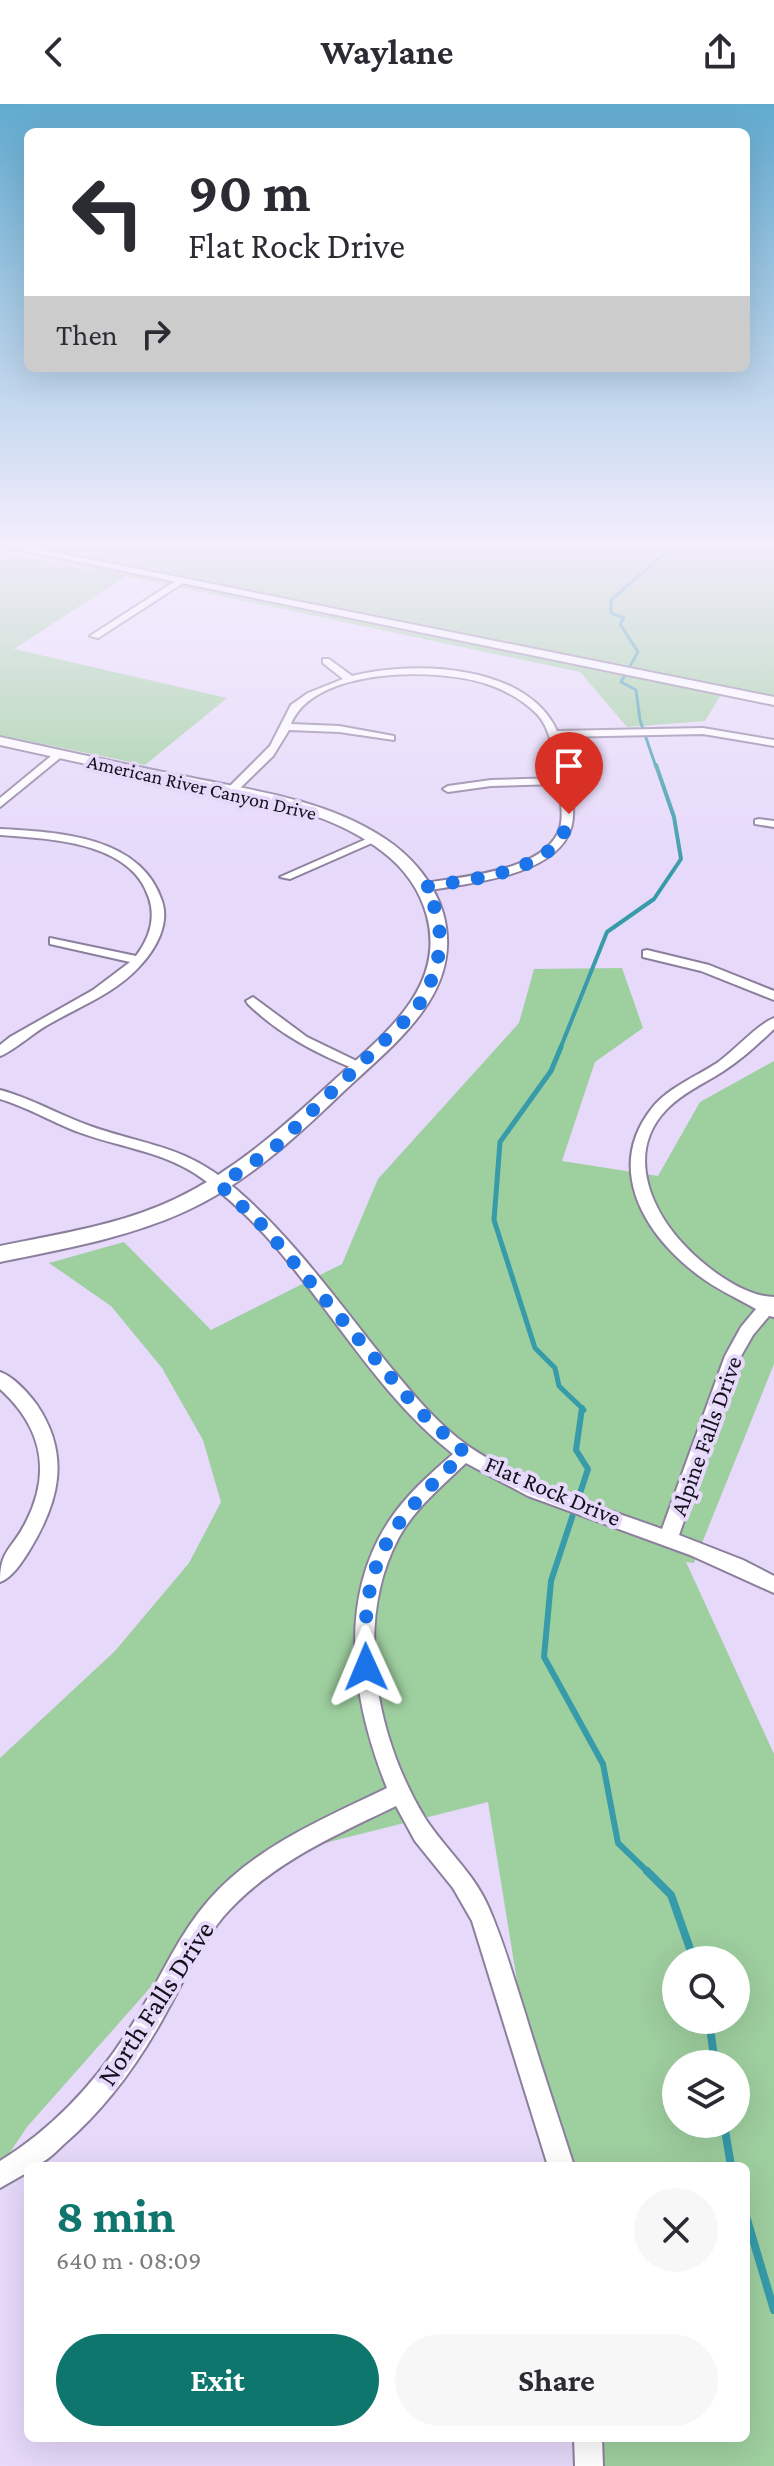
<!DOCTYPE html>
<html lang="en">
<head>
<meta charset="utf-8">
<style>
	body { margin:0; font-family:"Crimson Pro",serif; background:#f7f7f7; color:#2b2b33; height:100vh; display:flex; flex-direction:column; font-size:30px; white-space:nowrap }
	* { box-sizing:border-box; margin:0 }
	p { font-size:26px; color:#7c7c81 }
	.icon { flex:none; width:44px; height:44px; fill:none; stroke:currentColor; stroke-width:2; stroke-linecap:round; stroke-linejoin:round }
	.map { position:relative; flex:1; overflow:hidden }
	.sheet { position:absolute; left:24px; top:2058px; width:726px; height:280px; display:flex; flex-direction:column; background:#fff; border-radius:12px; box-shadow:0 8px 32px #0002 }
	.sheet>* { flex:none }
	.hud { position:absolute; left:24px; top:24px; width:726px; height:244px; border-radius:12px; box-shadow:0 8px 32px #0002; background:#fff; color:#2b2b33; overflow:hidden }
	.tools { position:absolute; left:662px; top:1842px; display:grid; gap:16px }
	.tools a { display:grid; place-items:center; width:88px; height:88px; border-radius:50%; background:#fff; box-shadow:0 8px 32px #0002; font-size:40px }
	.pin { position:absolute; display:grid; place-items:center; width:68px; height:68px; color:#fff; margin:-82px -34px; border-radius:50% 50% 50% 0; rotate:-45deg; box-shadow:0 0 8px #0007 }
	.pin .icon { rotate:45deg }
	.me { position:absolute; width:88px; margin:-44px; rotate:359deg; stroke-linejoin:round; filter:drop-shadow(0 0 6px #0008) }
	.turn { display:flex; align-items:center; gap:28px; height:168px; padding:0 32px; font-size:36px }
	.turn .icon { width:104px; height:104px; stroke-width:2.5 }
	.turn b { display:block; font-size:56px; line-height:68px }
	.then { display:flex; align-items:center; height:76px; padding:0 32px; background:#0003; gap:16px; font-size:30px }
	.round { display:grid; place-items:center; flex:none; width:84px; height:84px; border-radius:42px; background:#f7f7f7 }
	.overview { display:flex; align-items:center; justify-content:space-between; height:136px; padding:0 32px }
	h1 { font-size:48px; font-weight:700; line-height:60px; color:#0f766e }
	.action { display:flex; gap:16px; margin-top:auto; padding:16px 32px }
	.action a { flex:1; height:92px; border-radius:48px; background:#0f766e; color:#fff; font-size:32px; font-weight:700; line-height:92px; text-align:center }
	.action a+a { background:#f7f7f7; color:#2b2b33 }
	header { display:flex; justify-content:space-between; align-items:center; height:104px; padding:0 32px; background:#fff; font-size:36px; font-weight:700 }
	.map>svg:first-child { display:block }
</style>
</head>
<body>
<header><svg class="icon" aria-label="back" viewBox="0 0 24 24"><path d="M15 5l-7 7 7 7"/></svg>Waylane<svg class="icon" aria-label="share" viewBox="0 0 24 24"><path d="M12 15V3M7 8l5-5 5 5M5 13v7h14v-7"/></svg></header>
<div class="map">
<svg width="774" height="2362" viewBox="0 0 774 2362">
	<rect width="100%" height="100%" fill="#e6d9fa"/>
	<g fill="#9ecf9f" fill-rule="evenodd">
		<polygon points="0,442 774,442 774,598 722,589 705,617 627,623 580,568 126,472 14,545 227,594 145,661 0,631 0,448 104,468 0,445"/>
		<path d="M622,864l21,60 -48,34 -33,99 96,15 42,-74 74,-41v303l-80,199 -8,-1 88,192v712h-179l-5,-28h156v-272h-199l-59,-364 -223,56 -238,269 -27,40v-409l115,-107 74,-88 32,-61 -18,-62 -41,-72 -51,-62 -62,-43 75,-21 87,88 131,-66 36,-85 141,-156 15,-54zM676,1856h60v60h-60zM676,1960h60v60h-60z"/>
	</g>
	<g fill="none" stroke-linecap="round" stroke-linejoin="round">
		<polyline stroke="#379ba9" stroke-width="3" points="656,663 640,616 636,586 621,578 638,548 620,520 624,514 611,509 611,496 673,442"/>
		<polyline stroke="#379ba9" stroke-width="4" points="560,945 607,828 654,795 681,755 674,713 656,661"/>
		<polyline stroke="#379ba9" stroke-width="5" points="561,943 551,967 500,1038 494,1116 535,1244 555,1264 559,1282 584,1306"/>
		<polyline stroke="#379ba9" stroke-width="6" points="582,1304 576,1346 588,1365 551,1477 544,1553 603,1660 618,1739 649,1769"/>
		<g stroke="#379ba9" stroke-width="8">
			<polyline points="647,1767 671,1791 694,1856"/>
			<polyline points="709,1916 715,1960"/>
			<polyline points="724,2020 731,2062"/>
			<polyline points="746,2112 774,2206"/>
		</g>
		<g stroke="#8c7f9d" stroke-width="4">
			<g id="street">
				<polygon points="180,474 184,477 183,479 98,534 90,532"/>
				<path d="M323,555h6l23,17c62,-16 175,-12 205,55l146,-3 71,12v6l-71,-12 -144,3c7,23 19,68 12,91 -15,49 -104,55 -146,63l-4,-1v-6c38,-8 124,-11 139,-56 4,-14 0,-30 -2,-44l-67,2 -43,6 -5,-3 5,-3 43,-6 66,-2c-3,-21 -5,-48 -20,-64 -13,-13 -30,-23 -47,-29 -49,-18 -176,-19 -199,39l48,2 55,10v4l-55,-8 -50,-2 -16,26 -38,37h-8v-4l43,-43 21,-41 17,-12 35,-14 -20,-16z"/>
				<polygon points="56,648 65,650 0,703 0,694"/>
				<polygon points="759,715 774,717 774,723 755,720 755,716"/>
				<path d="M0,725c58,3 141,7 162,72 8,24 -7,49 -23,66 -24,26 -58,39 -88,56 -16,8 -37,28 -51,33v-11l10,-8 83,-47 37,-28 -80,-18v-6l86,18c13,-17 20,-37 13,-58 -18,-57 -99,-59 -149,-63z"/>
				<polygon points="371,733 381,735 290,775 280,773"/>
				<polygon points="647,846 709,861 774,887 774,896 701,867 643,853 643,847"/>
				<path d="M253,893l54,40 60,29 -2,3h-10c-40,-16 -76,-35 -107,-65l-2,-3z"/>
				<path d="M774,914v11c-17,16 -33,31 -52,43 -19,12 -41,22 -56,38 -41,43 -15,101 20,137 21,22 59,50 88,50v20l-5,-1 -16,19 -12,21 -62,179 64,25 31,16v17l-84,-38 -162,-59 -62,-33c-24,23 -52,46 -68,76 -45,86 -21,200 27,279 20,31 48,54 63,88 16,36 26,73 38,110 15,50 32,100 48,150h-26l-76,-245 -19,-33 -38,-47 -19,-35c-62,30 -127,58 -173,111 -26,32 -42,70 -62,105 -26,46 -57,88 -98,123 -10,10 -21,21 -35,21v6l-28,16v-27c62,-38 108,-93 144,-156 20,-35 37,-73 64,-104 48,-55 115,-82 179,-113 -34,-85 -51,-186 2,-267 17,-26 41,-47 64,-67 -98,-77 -148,-202 -250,-275 -38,-28 -82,-31 -125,-47 -26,-10 -51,-25 -78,-33v-9c31,8 59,25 90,36 60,21 96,19 147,64 58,50 103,115 151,174 24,29 49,60 80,82 59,40 128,59 194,83l63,-173 16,-29 15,-18c-19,-11 -40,-20 -58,-34 -53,-40 -94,-106 -46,-167 16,-20 43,-31 65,-45 16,-11 41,-39 57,-45z"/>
				<path d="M0,1268c14,5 28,21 37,33 34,51 22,97 -8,146 -7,11 -17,27 -29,31 0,-33 12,-32 26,-60 26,-51 15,-96 -26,-133z"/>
				<polygon points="574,2334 602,2334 603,2362 575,2362"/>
			</g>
		</g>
		<g stroke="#8c7f9d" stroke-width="4">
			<g id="secondary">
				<polygon points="2,442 23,442 774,593 774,601"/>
				<path d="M0,633c61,13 122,27 183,39 71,15 151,24 211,69 22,17 41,41 49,68 22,79 -48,130 -99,178 -48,46 -97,92 -158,120 -59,27 -123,38 -186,51v-16c59,-12 120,-21 175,-47 59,-28 107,-71 155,-115 48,-45 117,-93 97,-168 -7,-26 -23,-48 -44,-64 -57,-45 -136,-54 -205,-68 -60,-13 -119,-26 -178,-39z"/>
			</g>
		</g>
		<use href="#street" fill="#fff" fill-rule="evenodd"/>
		<use href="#secondary" fill="#fff" fill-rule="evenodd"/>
	</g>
	<linearGradient id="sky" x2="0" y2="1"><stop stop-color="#61aacf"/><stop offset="0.57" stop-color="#f4eefd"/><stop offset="1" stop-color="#f4eefd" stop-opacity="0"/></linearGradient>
	<rect width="774" height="772" fill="url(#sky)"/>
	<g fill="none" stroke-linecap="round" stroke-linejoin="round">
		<path stroke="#1a73e8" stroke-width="14" stroke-dasharray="0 25.2" d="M366,1563c-6,-108 24,-144 99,-214l-45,-41 -157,-186 -43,-41 54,-37 141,-137c26,-40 35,-81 10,-124 44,-8 139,-14 144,-73"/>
	</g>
	<g text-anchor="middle" stroke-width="8" stroke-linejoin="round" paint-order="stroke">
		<g font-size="20" fill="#15111c" stroke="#e6d9fa">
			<text transform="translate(202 683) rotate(13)" y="7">American River Canyon Drive</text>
		</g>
		<g font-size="24" fill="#15111c" stroke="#e6d9fa">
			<text transform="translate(706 1332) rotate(-70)" y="8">Alpine Falls Drive</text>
			<text transform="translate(553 1387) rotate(23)" y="8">Flat Rock Drive</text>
		</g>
		<g font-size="28" fill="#15111c" stroke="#e6d9fa">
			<text transform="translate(155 1899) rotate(-57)" y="10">North Falls Drive</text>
		</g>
	</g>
</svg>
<div class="tools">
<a><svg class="icon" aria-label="search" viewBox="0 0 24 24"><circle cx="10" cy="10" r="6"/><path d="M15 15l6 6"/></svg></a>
<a><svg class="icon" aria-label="layers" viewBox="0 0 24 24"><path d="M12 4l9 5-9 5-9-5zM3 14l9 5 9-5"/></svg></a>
</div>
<div class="pin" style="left:569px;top:710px;background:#d93025"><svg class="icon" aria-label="arrive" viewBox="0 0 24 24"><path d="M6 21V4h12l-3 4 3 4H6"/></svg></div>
<svg class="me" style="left:366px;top:1563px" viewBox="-20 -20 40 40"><path d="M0-17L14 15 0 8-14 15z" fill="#1a73e8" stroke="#fff" stroke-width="4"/></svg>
<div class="hud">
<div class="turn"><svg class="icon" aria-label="left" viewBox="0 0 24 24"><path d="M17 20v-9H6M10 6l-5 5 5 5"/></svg><div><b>90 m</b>Flat Rock Drive</div></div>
<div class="then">Then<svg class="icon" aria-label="right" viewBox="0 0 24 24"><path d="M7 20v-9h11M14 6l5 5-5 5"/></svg></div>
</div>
<section class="sheet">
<div class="overview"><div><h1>8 min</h1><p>640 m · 08:09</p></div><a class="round"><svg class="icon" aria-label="close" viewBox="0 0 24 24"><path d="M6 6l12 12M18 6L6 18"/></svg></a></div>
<div class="action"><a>Exit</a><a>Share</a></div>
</section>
</div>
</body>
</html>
